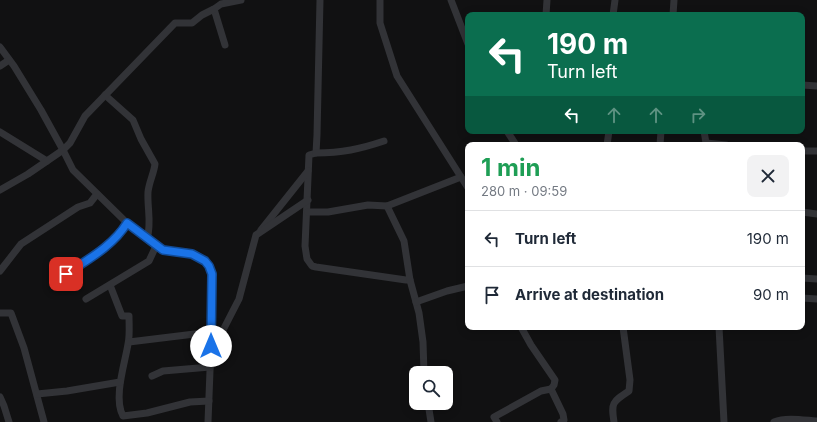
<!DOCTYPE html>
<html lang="en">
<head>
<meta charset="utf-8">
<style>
	body { margin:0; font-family:Inter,sans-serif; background:#f2f2f3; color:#1f2937; height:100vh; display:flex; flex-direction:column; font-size:15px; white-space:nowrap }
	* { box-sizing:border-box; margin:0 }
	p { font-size:13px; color:#747a83 }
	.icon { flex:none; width:22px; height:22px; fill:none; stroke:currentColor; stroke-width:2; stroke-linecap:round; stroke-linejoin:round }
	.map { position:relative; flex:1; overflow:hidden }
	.drawer { position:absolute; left:465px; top:142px; width:340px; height:188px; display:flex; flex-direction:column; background:#fff; border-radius:8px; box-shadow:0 2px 10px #0003 }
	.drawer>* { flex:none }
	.banner { position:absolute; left:465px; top:12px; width:340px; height:122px; border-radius:8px; box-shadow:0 2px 10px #0003; background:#0b6e4f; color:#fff; overflow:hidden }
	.buttons { position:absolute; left:409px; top:366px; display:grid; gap:8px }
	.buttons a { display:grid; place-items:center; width:44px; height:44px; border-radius:8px; background:#fff; box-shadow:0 2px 10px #0003; font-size:20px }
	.pin { position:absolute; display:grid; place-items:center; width:34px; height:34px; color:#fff; margin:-17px; border-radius:8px; box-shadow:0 2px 6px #0006 }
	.me { position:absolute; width:44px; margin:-22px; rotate:0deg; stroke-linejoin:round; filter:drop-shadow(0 0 3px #0008) }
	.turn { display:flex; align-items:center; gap:14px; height:84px; padding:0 16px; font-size:18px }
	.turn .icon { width:52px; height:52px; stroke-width:2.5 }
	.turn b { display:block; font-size:28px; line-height:34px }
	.lanes { display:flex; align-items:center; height:38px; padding:0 16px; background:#0003; justify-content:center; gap:20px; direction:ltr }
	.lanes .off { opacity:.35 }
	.round { display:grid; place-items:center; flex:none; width:42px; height:42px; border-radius:8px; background:#f2f2f3 }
	.overview { display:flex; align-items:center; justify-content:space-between; height:68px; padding:0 16px }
	h1 { font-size:24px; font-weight:700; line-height:30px; color:#1e9e55 }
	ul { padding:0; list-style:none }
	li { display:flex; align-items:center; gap:12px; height:56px; padding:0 16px; border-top:1px solid #e0e1e3 }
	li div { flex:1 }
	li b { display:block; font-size:15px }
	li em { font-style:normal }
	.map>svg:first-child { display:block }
</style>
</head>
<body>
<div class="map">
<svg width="817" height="422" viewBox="0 0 817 422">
	<rect width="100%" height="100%" fill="#111112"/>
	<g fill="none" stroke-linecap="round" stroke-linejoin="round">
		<g stroke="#323337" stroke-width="7">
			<polyline points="320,0 317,135 316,153 309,155 305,246 307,259 312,266 316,267 406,280 410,280"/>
			<polyline points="380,0 380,23 397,76 468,188"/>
			<polyline points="451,0 468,44"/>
			<polyline points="214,9 225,45"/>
			<polyline points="546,15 547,0"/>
			<polyline points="613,15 615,0"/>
			<polyline points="673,15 674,0"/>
			<path d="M0,47l14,19 27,44 22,40 10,20 54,53 4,2c10,9 20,20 32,25 7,3 14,2 22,2 13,1 22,9 27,22l-1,71 -3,77"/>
			<polyline points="0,66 9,60"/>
			<polyline points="802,85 817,86"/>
			<path d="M105,95l28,25 8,19 14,25c-1,9 -6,18 -7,28 -1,16 4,31 -1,47"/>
			<polyline points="507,131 516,145"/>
			<polyline points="704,131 706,143"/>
			<polyline points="0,132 47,161"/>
			<polyline points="607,145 609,131"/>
			<polyline points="660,145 661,131"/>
			<polyline points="705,145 706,143 726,145"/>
			<polyline points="802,151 817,151"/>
			<path d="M316,153c26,0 44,-4 68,-12"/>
			<polyline points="0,190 28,174 63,150 70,143 85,116 175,23 192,23 202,15 214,9 221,4 241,0"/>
			<polyline points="387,206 404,241 410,280 419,313 423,342 424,373"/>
			<polyline points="308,212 328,212 368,205 387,206 461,177"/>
			<polyline points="802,212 817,214"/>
			<polyline points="261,230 308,171"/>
			<polyline points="0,271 21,244 78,207 90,203 97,194"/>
			<path d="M66,274c21,-14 48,-28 61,-51"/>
			<polyline points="802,278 817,279"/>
			<path d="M110,285l12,31h7c0,9 1,19 -1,28 -3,19 -15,54 -5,72l24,-3 43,-11 19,-1"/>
			<polyline points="802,298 817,299"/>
			<polyline points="86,299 149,261 156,246"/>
			<polyline points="416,302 447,291 468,286"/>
			<polyline points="0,313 11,313 24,348 44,422"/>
			<polyline points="521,327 531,345 555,380 554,385 551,389 563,414 564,420 561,422"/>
			<polyline points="719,327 724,422"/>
			<polyline points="211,339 220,336 239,299 256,235 308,200"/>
			<polyline points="129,342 211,332"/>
			<polyline points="152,376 163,371 210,367"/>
			<polyline points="37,394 67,391 120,382"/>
			<polyline points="0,397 4,406 9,422"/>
			<polyline points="428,403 431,422"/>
			<polyline points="497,422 494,417 541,391 551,389"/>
			<path d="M614,422c-3,-19 -2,-20 15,-31l1,-11 -7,-53"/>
			<path d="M774,422c12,-5 29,-2 42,-1"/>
		</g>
	</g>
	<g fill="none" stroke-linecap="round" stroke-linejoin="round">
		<g stroke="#114b97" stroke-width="10">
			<path id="route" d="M66,274c21,-14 47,-28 61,-51l36,27 29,4 13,7 4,5 3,8 -1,72"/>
		</g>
		<use href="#route" stroke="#1a73e8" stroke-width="7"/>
	</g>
</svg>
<div class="buttons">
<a><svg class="icon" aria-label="search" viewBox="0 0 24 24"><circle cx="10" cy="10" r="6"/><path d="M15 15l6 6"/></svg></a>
</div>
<div class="pin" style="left:66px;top:274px;background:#d93025"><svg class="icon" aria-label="arrive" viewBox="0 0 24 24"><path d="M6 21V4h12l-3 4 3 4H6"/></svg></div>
<svg class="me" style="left:211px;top:346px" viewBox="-20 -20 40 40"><circle r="19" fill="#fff"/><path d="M0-13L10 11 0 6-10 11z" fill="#1a73e8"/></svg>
<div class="banner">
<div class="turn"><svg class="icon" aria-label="left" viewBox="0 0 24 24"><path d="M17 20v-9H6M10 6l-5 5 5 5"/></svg><div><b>190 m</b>Turn left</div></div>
<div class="lanes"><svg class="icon" aria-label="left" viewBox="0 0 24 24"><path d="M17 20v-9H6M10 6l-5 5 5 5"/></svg><svg class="icon off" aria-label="ahead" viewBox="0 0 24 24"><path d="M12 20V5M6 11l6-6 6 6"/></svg><svg class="icon off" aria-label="ahead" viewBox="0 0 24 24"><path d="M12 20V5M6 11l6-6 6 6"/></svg><svg class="icon off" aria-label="right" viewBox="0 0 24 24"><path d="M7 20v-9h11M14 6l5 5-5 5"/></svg></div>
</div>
<section class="drawer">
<div class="overview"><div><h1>1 min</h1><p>280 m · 09:59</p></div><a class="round"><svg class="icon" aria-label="close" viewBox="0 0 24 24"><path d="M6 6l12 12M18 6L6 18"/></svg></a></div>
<ul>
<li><svg class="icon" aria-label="left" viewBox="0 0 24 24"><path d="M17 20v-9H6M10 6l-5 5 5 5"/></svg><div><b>Turn left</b></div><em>190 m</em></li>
<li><svg class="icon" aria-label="arrive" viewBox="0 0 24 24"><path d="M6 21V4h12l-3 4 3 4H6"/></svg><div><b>Arrive at destination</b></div><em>90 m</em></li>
</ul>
</section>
</div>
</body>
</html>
